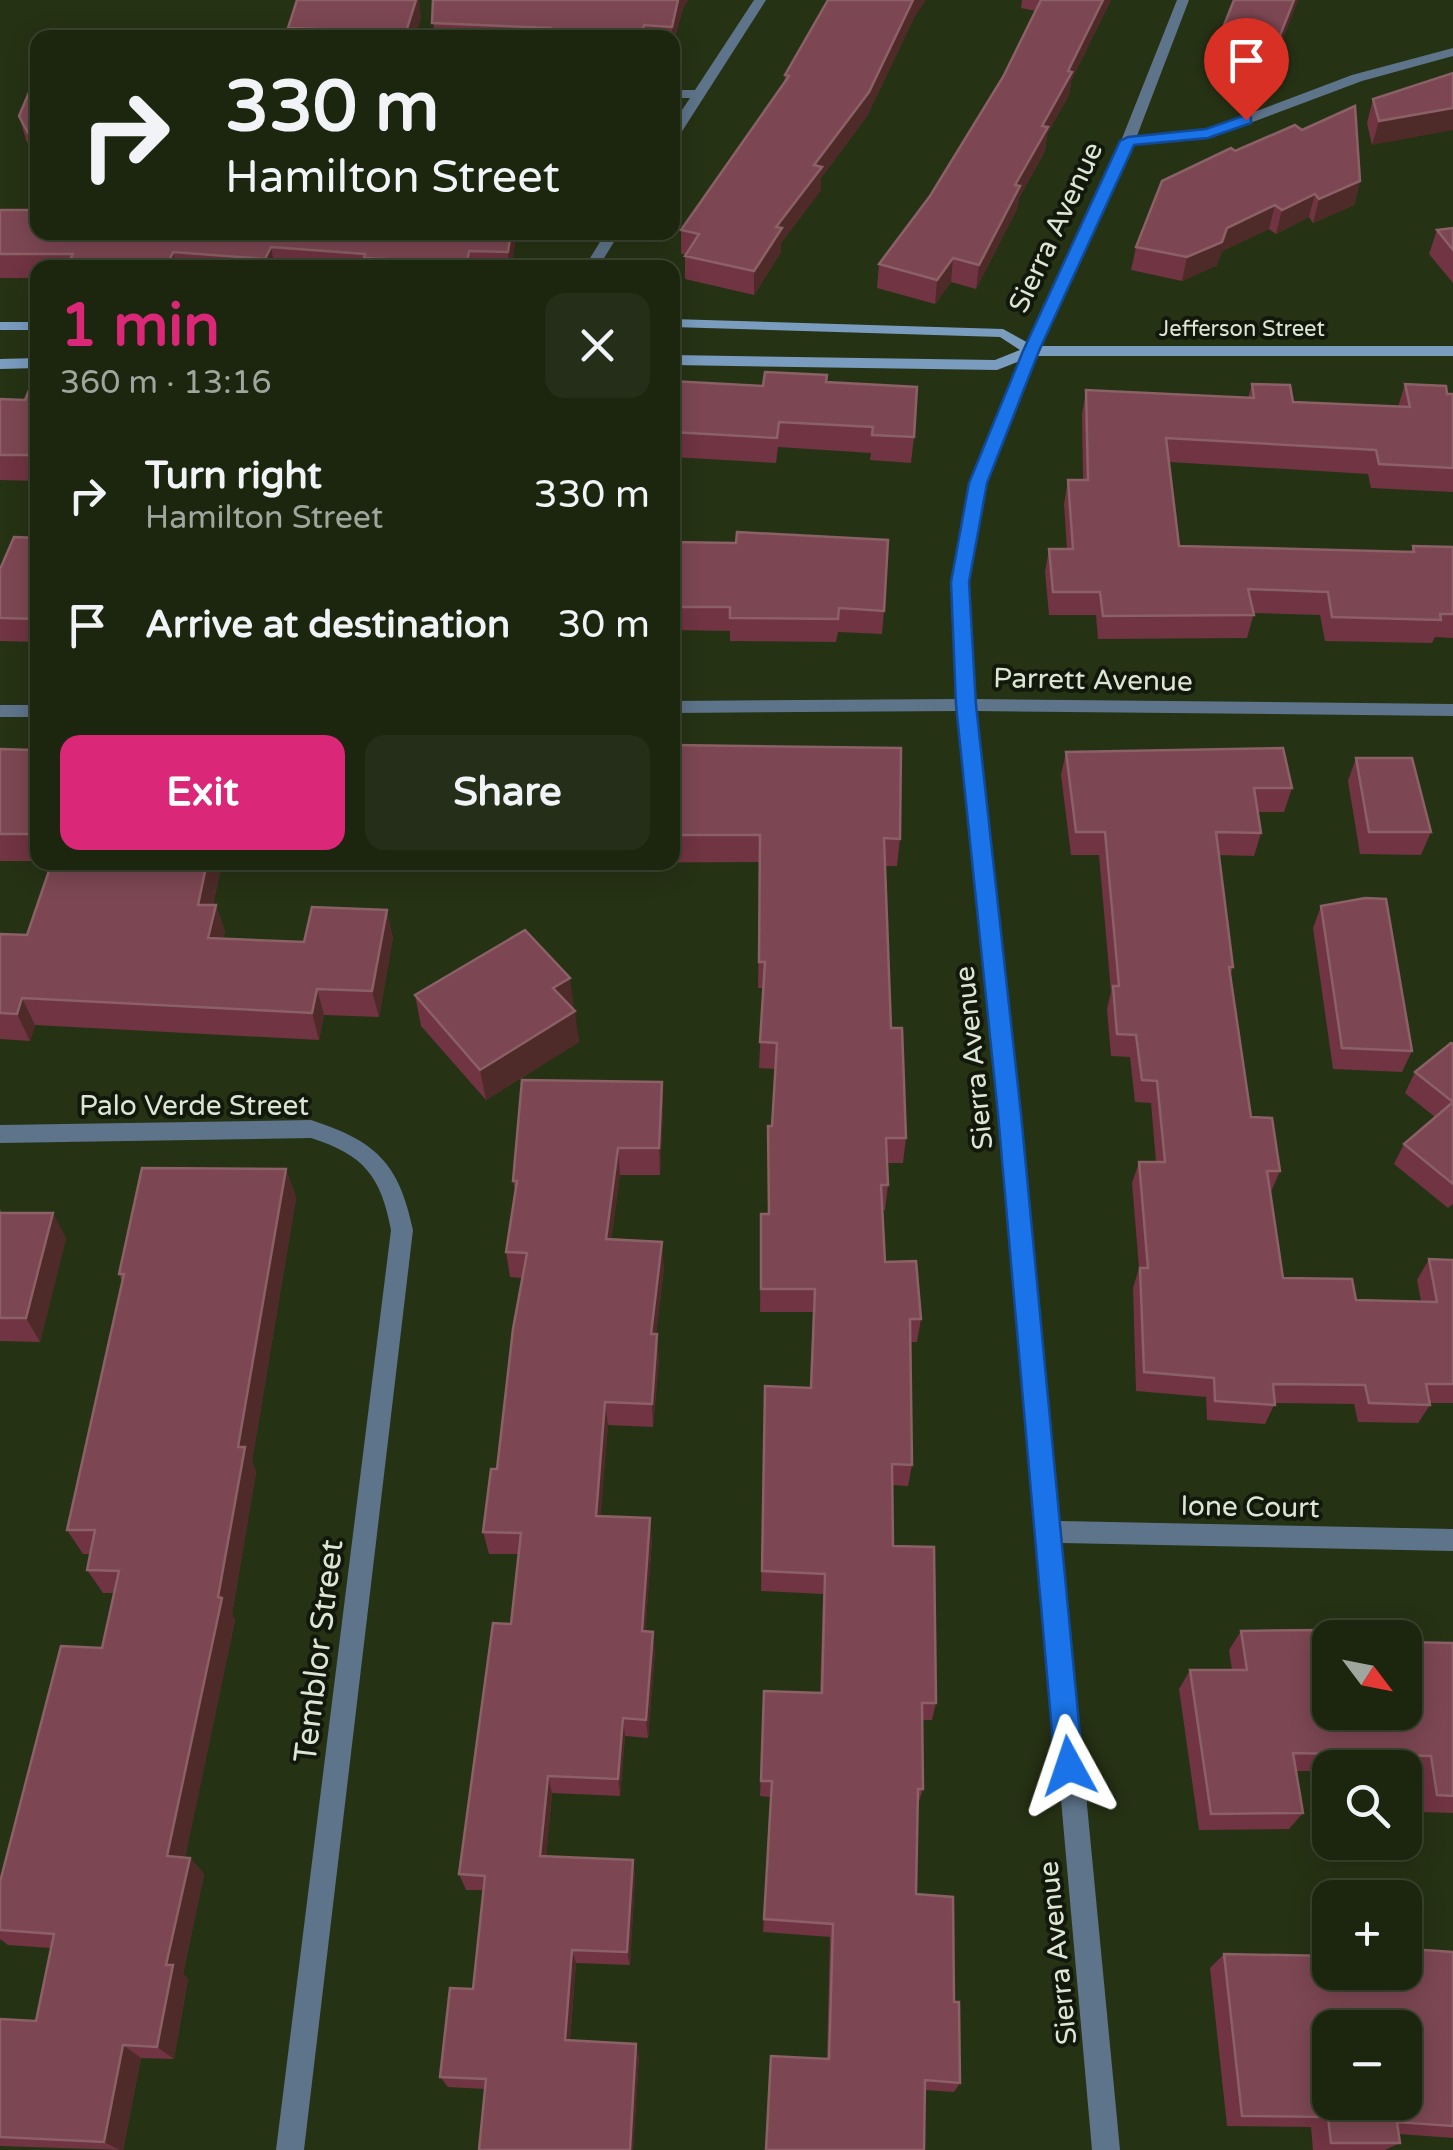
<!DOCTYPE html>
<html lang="en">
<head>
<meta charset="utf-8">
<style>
	body { margin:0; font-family:"Varela Round",sans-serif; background:#252e18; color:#f1f3f6; height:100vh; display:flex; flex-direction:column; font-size:38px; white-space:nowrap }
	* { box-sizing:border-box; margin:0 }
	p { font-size:32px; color:#a0a59e }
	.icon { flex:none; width:55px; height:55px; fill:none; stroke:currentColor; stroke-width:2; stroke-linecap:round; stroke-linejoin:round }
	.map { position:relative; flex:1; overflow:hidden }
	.side { position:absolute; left:30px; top:260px; width:650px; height:610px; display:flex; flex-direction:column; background:#1c260f; border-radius:20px; box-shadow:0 5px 25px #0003,0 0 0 2px #3a432f }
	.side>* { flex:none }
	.guide { position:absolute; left:30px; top:30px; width:650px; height:210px; border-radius:20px; box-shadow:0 5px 25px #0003,0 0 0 2px #3a432f; background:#1c260f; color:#f1f3f6; overflow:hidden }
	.needle { width:65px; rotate:122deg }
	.buttons { position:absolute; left:1312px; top:1620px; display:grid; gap:20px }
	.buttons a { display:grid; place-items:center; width:110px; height:110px; border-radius:20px; background:#1c260f; box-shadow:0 5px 25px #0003,0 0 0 2px #3a432f; font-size:50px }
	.pin { position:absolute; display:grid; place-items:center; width:85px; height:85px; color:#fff; margin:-102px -42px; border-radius:50% 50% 50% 0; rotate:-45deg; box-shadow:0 0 10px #0007 }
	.pin .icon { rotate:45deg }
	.me { position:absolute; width:110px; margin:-55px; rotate:355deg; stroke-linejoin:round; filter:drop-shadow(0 0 8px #0008) }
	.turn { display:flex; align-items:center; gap:35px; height:210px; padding:0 30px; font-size:45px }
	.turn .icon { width:130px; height:130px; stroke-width:2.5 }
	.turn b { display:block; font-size:70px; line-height:85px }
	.round { display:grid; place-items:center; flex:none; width:105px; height:105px; border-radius:20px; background:#252e18 }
	.overview { display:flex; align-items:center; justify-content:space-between; height:170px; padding:0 30px }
	h1 { font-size:60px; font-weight:700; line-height:75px; color:#db2777 }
	.primary-button { display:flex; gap:20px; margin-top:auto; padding:20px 30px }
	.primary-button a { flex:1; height:115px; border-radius:20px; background:#db2777; color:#fff; font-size:40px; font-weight:700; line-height:115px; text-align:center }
	.primary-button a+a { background:#252e18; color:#f1f3f6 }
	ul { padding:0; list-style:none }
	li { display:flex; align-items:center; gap:30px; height:130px; padding:0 30px }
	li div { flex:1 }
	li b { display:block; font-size:38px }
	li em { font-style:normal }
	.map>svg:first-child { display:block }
</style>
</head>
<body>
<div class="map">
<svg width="1453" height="2150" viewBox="0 0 1453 2150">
	<rect width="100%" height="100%" fill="#263214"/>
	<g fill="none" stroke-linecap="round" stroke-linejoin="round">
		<g fill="#5e748a" fill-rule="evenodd">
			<polygon points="754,0 766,0 679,136 672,140 672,125 690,98 672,98 672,90 695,90"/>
			<polygon points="1453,48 1453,56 1362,81 1213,137 1128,145 1121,141 1128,137 1206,130 1352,75"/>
			<polygon points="606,232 620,232 598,268 584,268"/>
			<polygon points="1031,346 1038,351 986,483 968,582 974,699 1453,704 1453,716 975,711 1060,1521 1453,1529 1453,1551 1062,1543 1120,2150 1092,2150 1022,1359 958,711 672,713 672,701 957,699 952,582 970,483 1024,351"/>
			<rect x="0" y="705" width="38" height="12"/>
			<path d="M311,1120c64,21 88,42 102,110l-109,920h-28l115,-920c-10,-54 -27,-75 -80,-92l-311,5v-18z"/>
		</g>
		<polygon fill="#5e748a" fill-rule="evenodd" points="1177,0 1189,0 1135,141 1038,351 1031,356 1026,354 1024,351 1121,141"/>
		<g fill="#799cbf" fill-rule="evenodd">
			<polygon points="672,319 1003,329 1034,346 1453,346 1453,356 1033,356 997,370 672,365 672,355 995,360 1020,350 1000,337 672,327"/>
			<rect x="0" y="322" width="38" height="8"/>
			<polygon points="38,358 38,368 0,369 0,359"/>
		</g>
	</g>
	<g fill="#703442">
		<polygon points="433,0 688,0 683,8 672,48 672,38 434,38"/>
		<polygon points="1022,0 1111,0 1071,81 1069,95 1047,134 1045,151 1019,198 1017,209 976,289 951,282 935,304 877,288 879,264 930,196 1003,77 1036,11 1021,8"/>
		<polygon points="1234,0 1298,0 1270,71 1215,61 1219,38"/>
		<polygon points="421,17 415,38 289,38 288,28"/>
		<polygon points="913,20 867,116 821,178 821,190 781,243 781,252 754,295 685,279 685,254 681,254 681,230 784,84 785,75"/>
		<polygon points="1453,73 1372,145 1367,123 1373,99"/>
		<polygon points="38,88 38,158 35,157 26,140 19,116"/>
		<polygon points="1235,151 1360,181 1354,205 1313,223 1309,217 1276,234 1269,229 1222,251 1217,265 1182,281 1131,270 1136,247"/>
		<polygon points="0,210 517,232 511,268 38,268 38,278 0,278"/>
		<polygon points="1453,228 1453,283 1429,254 1437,230"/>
		<polygon points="672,381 763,386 826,382 914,437 911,463 870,460 871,453 778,447 776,463 672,457"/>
		<polygon points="1252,384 1293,402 1398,407 1405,384 1453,394 1453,492 1371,488 1368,474 1169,462 1179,546 1411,552 1413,546 1453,547 1453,638 1435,637 1432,643 1325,641 1320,615 1254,613 1247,638 1098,639 1096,615 1049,615 1045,572 1049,549 1067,549 1064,504 1068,480 1083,480 1082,414 1086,390 1248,398"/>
		<polygon points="38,388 38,481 0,480 0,399 25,400"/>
		<polygon points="38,538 38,642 0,641 0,567"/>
		<polygon points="672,542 884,611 882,634 838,632 836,642 730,641 730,631 672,630"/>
		<polygon points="672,745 900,839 897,866 885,866 891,1028 906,1138 903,1163 887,1163 888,1185 885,1210 883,1210 885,1262 921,1319 917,1342 911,1342 912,1465 908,1486 892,1485 893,1546 936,1703 932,1720 922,1720 923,1789 918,1804 916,1894 954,2002 960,2083 954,2092 925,2090 827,2059 830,1937 763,1932 770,1797 760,1796 764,1691 820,1693 823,1594 761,1591 765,1386 810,1388 813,1312 760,1312 761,1214 768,1214 768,1126 772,1126 775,1069 759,1068 763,988 758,988 760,862 563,863 672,862"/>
		<polygon points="38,746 38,861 0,861 0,749 32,750"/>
		<polygon points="1066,752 1292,788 1284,812 1258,812 1261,833 1254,856 1219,855 1233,967 1230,977 1251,1117 1280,1171 1271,1192 1283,1278 1356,1300 1421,1301 1417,1280 1429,1259 1453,1260 1453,1403 1430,1403 1430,1405 1418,1423 1358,1422 1354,1404 1275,1403 1265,1424 1207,1420 1206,1397 1136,1391 1133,1288 1139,1268 1132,1183 1139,1162 1156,1162 1151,1103 1135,1102 1130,1057 1111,1056 1107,1009 1111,992 1099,855 1071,855 1061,775"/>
		<polygon points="1356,758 1431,832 1421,855 1360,854 1348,781"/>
		<polygon points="52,862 222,862 213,905 216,905 225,932 223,938 304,942 393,937 379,1017 324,1015 319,1040 35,1025 30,1041 0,1039 0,934 27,935"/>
		<polygon points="394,862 465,862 464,866"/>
		<polygon points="1321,906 1412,1051 1402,1072 1333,1069 1313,928"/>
		<polygon points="415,995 573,1009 579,1042 486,1100 421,1026"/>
		<polygon points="1453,1044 1453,1204 1448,1208 1394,1164 1404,1144 1435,1117 1405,1093 1415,1072"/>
		<polygon points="662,1082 663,1109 660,1175 620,1175 611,1239 664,1268 656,1334 659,1359 653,1427 608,1425 600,1516 652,1540 645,1631 655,1651 648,1738 625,1736 620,1796 552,1793 546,1856 633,1860 635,1876 630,1965 576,1963 570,2040 639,2055 633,2150 479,2150 485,2089 448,2087 440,2077 473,1989 484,1890 466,1890 459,1874 511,1624 519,1554 489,1554 483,1532 497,1469 522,1278 510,1277 506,1252 515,1191 513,1181"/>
		<polygon points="286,1169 296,1198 252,1461 256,1472 232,1614 235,1620 185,1857 190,1858 204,1874 183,1974 188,1979 174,2059 141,2058 123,2150 0,2146 0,2019 36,2021 51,1948 8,1945 0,1939 0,1882 102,1648 114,1593 103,1593 87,1570 90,1554 83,1554 67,1530 122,1282 119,1274"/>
		<polygon points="0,1209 2,1213 66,1238 40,1342 0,1341"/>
		<polygon points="1241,1631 1319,1640 1453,1643 1453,1813 1420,1812 1414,1774 1405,1773 1405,1768 1330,1768 1330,1771 1296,1771 1303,1813 1289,1829 1199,1830 1179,1689 1190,1670 1232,1670 1229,1650"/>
		<polygon points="1410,1949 1453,1952 1453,2138 1399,2134 1400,2143 1385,2150 1313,2150 1311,2127 1227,2126 1210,1968 1224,1954 1405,1972 1405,1953"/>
	</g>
	<g fill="#4e2b29">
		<polygon points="416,0 419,0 421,17 415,38 407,38 406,32"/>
		<polygon points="678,0 688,0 683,8 672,48 672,27"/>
		<polygon points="913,0 926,0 913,20 867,116 821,178 821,190 781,243 781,252 754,295 754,271 776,227"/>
		<polygon points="1103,0 1111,0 1071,81 1069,95 1047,134 1045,151 1019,198 1017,209 976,289 979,265 1068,71"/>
		<polygon points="1294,0 1298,0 1270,71 1275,48"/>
		<polygon points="1453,108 1453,130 1372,145 1379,121"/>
		<polygon points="1360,181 1354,205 1313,223 1319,199"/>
		<polygon points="1315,194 1309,217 1276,234 1282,210"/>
		<polygon points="1275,205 1269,229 1222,251 1217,265 1182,281 1187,257 1227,228"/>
		<polygon points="511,232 517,232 511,268 509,268 508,252"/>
		<polygon points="271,247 275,268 267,268 265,259"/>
		<polygon points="469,251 471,268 468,268"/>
		<polygon points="173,252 177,268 169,268 168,264"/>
		<polygon points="953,258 951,282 935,304 937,280"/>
		<polygon points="207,862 222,862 207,932 198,905"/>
		<polygon points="216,905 225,932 217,965 208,938"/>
		<polygon points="387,910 393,937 379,1017 372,991"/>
		<polygon points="570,978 574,1009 553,988"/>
		<polygon points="317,989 324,1015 319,1040 312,1013"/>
		<polygon points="22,998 35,1025 30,1041 17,1014"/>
		<polygon points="575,1011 579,1042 486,1100 480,1070"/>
		<polygon points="662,1082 663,1109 660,1175 659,1148"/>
		<polygon points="618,1148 620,1175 608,1265 606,1239"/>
		<polygon points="286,1169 296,1198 252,1461 256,1472 232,1614 235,1620 182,1873 167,1856 218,1597 238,1447"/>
		<polygon points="53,1213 66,1238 40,1342 26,1318"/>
		<polygon points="662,1242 664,1268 653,1359 651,1334"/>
		<polygon points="657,1334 659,1359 653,1427 652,1404"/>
		<polygon points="605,1402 608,1425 599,1538 596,1516"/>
		<polygon points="650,1518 652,1540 644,1651 642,1631"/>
		<polygon points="653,1632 655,1651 648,1738 646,1720"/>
		<polygon points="623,1718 625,1736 620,1796 618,1779"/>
		<polygon points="548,1776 552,1793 545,1872 540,1856"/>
		<polygon points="190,1858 204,1874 183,1974 188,1979 174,2059 157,2047 166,1965"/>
		<polygon points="633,1860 635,1876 630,1965 627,1952"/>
		<polygon points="572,1950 576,1963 569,2052 565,2040"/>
		<polygon points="636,2044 639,2055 633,2150 630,2150"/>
		<polygon points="123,2045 141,2058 123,2150 120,2150 104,2142"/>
	</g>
	<g fill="#7c4752" stroke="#8b6066" stroke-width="2.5" fill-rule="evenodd">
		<polygon points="297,0 416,0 406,32 288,28"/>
		<polygon points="433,0 678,0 672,27 644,25 641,35 551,33 551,28 432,23"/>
		<polygon points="828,0 913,0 869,92 814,165 822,167 776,227 782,228 754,271 685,256 699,234 681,230 789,76 785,75"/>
		<polygon points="1041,0 1103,0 1068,71 1072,72 1042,126 1048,127 1015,185 1020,186 979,265 953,258 937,280 879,264 930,196 1003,77"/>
		<polygon points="1234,0 1294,0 1275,48 1219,38"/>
		<polygon points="1453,73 1453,108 1379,121 1373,99"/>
		<polygon points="38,88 38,137 28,133 19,116 30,90"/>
		<polygon points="1355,106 1360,181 1319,199 1315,194 1282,210 1275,205 1227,228 1222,242 1187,257 1136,247 1162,181 1231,148 1235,151 1295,125 1302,130"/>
		<polygon points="0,210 38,210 38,232 511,232 508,252 469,251 467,263 364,258 365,254 271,247 265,259 173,252 168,264 70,260 73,254 0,254"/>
		<polygon points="1453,228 1453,250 1437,230"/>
		<polygon points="765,372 827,375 826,382 917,387 914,437 872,435 873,427 779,422 777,438 672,432 672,381 763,386"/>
		<polygon points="1252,384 1290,385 1293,402 1410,407 1405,384 1446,386 1447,394 1453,394 1453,468 1379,464 1376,450 1166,438 1179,546 1414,552 1413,546 1453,547 1453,614 1440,614 1441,620 1332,617 1328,592 1248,589 1254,615 1103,616 1100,592 1053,592 1049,549 1073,549 1068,480 1088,480 1086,390 1254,398"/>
		<polygon points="30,388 38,388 38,455 0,455 0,399 25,400"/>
		<polygon points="737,532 888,540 884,611 839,608 838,619 730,618 730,607 672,607 672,542 736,543"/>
		<polygon points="14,537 38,538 38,619 0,618 0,567 1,567"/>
		<polygon points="672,745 901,748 900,839 884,838 891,1028 902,1028 906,1138 886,1138 888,1185 881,1185 885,1262 916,1261 921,1319 910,1319 912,1465 892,1464 893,1546 934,1547 936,1703 922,1703 923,1789 918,1789 916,1894 953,1897 954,2002 959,2002 960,2083 925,2080 924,2150 766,2150 771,2056 829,2059 833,1924 764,1919 772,1781 761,1781 764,1691 822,1693 825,1574 762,1571 765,1386 811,1388 815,1289 761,1289 761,1214 769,1214 768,1126 772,1126 777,1043 760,1042 765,962 759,962 760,835 672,835"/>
		<polygon points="33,746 38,746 38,834 0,834 0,749 32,750"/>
		<polygon points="1283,748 1292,788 1254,788 1261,833 1216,832 1233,967 1229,967 1251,1117 1272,1118 1280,1171 1267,1171 1283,1278 1352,1279 1356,1300 1437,1302 1429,1259 1453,1260 1453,1384 1426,1384 1430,1405 1369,1403 1365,1385 1273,1384 1275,1405 1215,1401 1214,1378 1144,1372 1140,1268 1148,1268 1139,1162 1165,1162 1157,1081 1142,1080 1136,1035 1117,1034 1113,986 1119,986 1105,832 1076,832 1066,752"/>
		<polygon points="1356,758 1412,758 1431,832 1369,832"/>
		<polygon points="52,862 207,862 198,905 216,905 208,938 304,942 312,907 387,910 372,991 317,989 312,1013 22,998 17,1014 0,1013 0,934 27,935"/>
		<polygon points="1365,898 1386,899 1412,1051 1342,1048 1321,906"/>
		<polygon points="525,930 570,978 553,988 575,1011 480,1070 415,995"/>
		<polygon points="1451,1043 1453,1044 1453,1184 1404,1144 1453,1102 1415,1072"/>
		<polygon points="522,1080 662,1082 659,1148 618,1148 606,1239 662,1242 651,1334 657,1334 652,1404 605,1402 596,1516 650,1518 642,1631 653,1632 646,1720 623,1718 618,1779 548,1776 540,1856 633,1860 627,1952 572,1950 565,2040 636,2044 630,2150 479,2150 486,2079 440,2077 450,1988 473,1989 485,1876 459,1874 493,1623 511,1624 521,1533 483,1532 491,1469 497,1469 513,1329 527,1253 506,1252 517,1181 513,1181"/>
		<polygon points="142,1168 286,1169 238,1447 245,1447 218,1597 222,1598 167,1856 190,1858 166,1965 173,1965 157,2047 123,2045 104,2142 0,2137 0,2019 36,2021 54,1934 0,1930 0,1882 61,1646 102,1648 119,1571 87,1570 95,1530 67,1530 124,1274 119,1274"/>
		<polygon points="0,1213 53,1213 26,1318 0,1318"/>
		<polygon points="1318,1630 1319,1640 1330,1640 1330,1712 1405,1712 1405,1642 1453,1643 1453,1796 1437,1795 1431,1756 1293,1753 1303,1813 1211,1814 1190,1670 1247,1670 1241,1631"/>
		<path d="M1410,1949l43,3v174l-56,-4 3,21h-69l-3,-26 -86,-1 -18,-162 106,2v16h75v-15h6zM1330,2028h75v74h-75z"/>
	</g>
	<polygon fill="#1a73e8" stroke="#114b97" stroke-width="2.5" points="1246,115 1251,117 1251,123 1208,138 1134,145 1039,351 987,483 969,582 976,705 1021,1114 1083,1766 1079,1776 1069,1780 1059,1776 1055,1766 998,1114 956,705 951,582 969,483 1023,351 1120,141 1128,137 1206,129"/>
	<g text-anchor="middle" stroke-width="8" stroke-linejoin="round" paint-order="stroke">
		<g font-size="22" fill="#dde6d4" stroke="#12180b">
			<text x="1242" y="336">Jefferson Street</text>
		</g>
		<g font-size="28" fill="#dde6d4" stroke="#12180b">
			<text transform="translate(1055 227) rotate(-65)" y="10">Sierra Avenue</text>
			<text transform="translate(1093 679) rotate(1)" y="10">Parrett Avenue</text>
			<text transform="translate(973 1058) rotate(-96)" y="10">Sierra Avenue</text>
			<text x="194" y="1115">Palo Verde Street</text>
			<text transform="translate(1250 1506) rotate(1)" y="10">Ione Court</text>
			<text transform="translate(1057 1953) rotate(-96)" y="10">Sierra Avenue</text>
		</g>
		<g font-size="32" fill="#dde6d4" stroke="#12180b">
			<text transform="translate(318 1651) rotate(-83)" y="11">Temblor Street</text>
		</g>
	</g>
</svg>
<div class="buttons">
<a><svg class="needle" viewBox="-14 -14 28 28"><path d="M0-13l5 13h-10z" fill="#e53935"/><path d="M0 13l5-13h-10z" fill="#a0a59e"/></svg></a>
<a><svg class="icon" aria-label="search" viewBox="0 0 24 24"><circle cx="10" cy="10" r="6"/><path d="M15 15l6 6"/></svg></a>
<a>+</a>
<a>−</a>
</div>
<div class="pin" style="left:1246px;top:120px;background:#d93025"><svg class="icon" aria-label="arrive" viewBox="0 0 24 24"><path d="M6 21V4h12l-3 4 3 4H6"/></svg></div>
<svg class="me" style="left:1069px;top:1766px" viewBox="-20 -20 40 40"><path d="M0-17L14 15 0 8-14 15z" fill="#1a73e8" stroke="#fff" stroke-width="4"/></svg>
<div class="guide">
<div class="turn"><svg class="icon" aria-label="right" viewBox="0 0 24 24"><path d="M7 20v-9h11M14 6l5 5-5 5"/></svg><div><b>330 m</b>Hamilton Street</div></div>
</div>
<section class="side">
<div class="overview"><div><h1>1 min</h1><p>360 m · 13:16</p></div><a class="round"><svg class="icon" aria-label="close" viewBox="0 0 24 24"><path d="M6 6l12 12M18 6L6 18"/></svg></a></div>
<ul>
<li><svg class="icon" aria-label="right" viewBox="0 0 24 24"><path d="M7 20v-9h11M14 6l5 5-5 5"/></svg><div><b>Turn right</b><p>Hamilton Street</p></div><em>330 m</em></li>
<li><svg class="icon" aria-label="arrive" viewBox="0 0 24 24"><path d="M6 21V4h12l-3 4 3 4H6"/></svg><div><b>Arrive at destination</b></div><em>30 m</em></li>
</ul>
<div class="primary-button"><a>Exit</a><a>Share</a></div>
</section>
</div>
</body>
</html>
